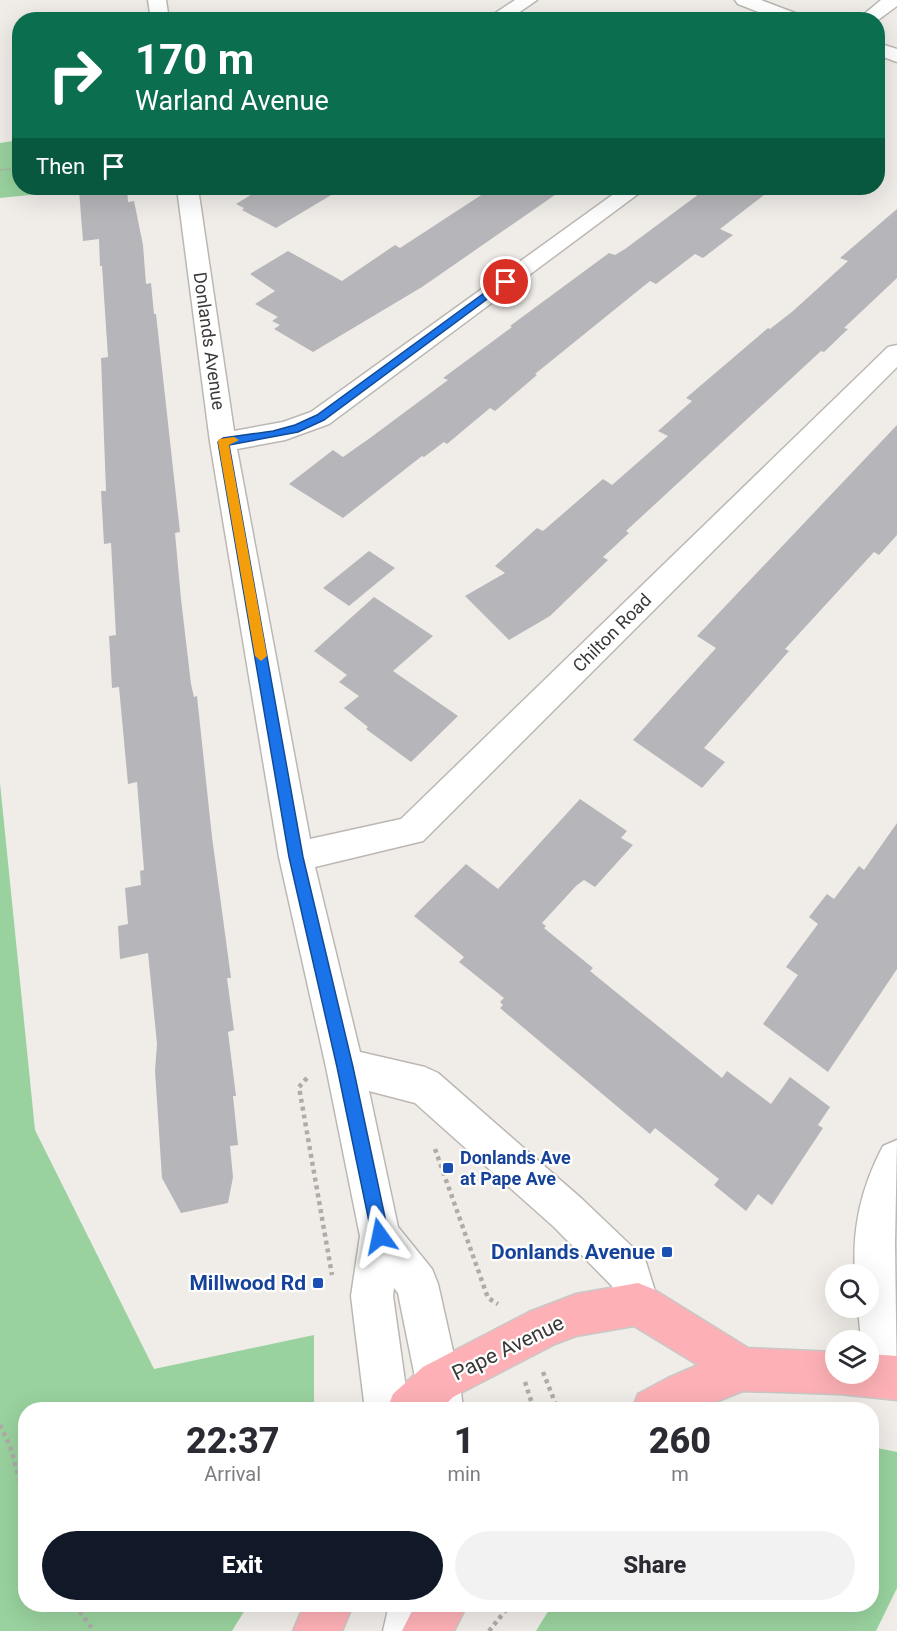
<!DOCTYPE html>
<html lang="en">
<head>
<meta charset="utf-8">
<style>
	body { margin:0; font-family:Roboto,sans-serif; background:#f2f2f3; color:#2b2b33; height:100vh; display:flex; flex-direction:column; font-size:22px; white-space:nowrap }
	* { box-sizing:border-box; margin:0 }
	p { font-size:20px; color:#7c7c81 }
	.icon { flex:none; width:33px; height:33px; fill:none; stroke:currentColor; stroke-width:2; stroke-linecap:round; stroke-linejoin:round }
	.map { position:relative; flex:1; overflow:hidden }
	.side { position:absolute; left:18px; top:1402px; width:861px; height:210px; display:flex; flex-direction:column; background:#fff; border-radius:24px; box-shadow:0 6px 24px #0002 }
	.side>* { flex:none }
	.guide { position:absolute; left:12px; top:12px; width:873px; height:183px; border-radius:24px; box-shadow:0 6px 24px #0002; background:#0b6e4f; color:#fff; overflow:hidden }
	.controls { position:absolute; left:825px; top:1264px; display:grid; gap:12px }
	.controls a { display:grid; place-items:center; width:54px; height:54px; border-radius:50%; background:#fff; box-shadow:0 6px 24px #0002; font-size:30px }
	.pin { position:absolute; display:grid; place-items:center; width:51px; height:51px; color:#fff; margin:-26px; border:3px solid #fff; border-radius:50%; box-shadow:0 2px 6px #0007 }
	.me { position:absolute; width:66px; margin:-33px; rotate:348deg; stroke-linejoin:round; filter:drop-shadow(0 0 4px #0008) }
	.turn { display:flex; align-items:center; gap:21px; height:126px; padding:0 24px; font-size:27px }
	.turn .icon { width:78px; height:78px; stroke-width:2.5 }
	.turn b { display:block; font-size:42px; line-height:51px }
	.then { display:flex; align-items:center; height:57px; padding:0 24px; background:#0003; gap:12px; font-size:22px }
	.eta { display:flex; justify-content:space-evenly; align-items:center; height:102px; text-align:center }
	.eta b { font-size:36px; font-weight:800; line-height:42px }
	.cta { display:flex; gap:12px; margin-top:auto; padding:12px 24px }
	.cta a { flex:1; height:69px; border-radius:36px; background:#111827; color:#fff; font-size:24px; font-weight:800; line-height:69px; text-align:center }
	.cta a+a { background:#f2f2f3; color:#2b2b33 }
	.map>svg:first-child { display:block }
</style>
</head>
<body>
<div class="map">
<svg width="897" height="1631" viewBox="0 0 897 1631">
	<rect width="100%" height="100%" fill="#f0ede9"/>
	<g fill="#99d29e">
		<polygon points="19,140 20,188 100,188 0,198 0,143"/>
		<polygon points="0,783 35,1130 154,1369 314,1335 314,1410 26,1410 26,1605 248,1605 232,1631 0,1631"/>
		<polygon points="872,1447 897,1452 897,1588 876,1631 536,1631 552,1605 872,1605"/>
	</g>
	<g fill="#b6b5b9">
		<polygon points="107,188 127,188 128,202 134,201 143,245 146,284 151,283 154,314 156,314 180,532 175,533 181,599 191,684 194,697 197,696 212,837 231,978 227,978 234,1030 228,1032 236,1096 233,1096 238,1145 230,1146 233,1177 228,1203 181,1213 162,1178 155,1071 157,1044 148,953 120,959 118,926 128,924 125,888 141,885 140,871 144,870 137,782 128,784 119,687 112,688 109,636 116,635 111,543 104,544 101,491 106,491 101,358 108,357 102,266 100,266 99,239 83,241 79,190"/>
		<polygon points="262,188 343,188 276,228 242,210 244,208 236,204"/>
		<polygon points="492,188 565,188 422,287 313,352 274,329 280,325 272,321 278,317 255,304 275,291 250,274 288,251 342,281 395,245 400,248"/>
		<polygon points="707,188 773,188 720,229 733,235 703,258 695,254 656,284 650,281 535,374 537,375 495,411 490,408 447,444 444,442 424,457 422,456 343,518 289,484 333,450 343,457 370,438 448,380 443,378 512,327 510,326 609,253 615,255 625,249"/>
		<polygon points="897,209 897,278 844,328 848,329 824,352 821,351 626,531 629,533 603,557 608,560 550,616 509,640 465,596 505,573 495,566 537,528 543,531 603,479 612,485 668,436 658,431 692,401 686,398 768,328 770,329 793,311 848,261 840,258"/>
		<polygon points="897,425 897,535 879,555 874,552 785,649 789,651 704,748 725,762 702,788 633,740 716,648 697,636"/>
		<polygon points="369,551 395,568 349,606 323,588"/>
		<polygon points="374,597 433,636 393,671 458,716 411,762 366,729 368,727 344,708 359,696 339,682 347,675 314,651"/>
		<polygon points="580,799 627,831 621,838 633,845 595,887 584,880 576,886 542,923 546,926 544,928 593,968 590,971 722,1078 727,1071 771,1104 790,1077 830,1107 818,1125 823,1128 772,1205 758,1194 746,1211 714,1185 719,1179 655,1128 650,1134 500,1008 503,1005 500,1002 504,998 459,962 464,957 414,916 466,864 498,889"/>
		<polygon points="897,823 897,969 828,1072 763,1024 798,975 786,967 818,924 809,917 827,894 834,899 859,866 864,870"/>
	</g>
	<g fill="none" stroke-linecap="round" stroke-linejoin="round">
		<g stroke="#bbb8b4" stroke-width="3">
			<g id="minor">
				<polygon points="148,0 166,0 169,20 151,20"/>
				<polygon points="515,0 537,0 508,20 485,20"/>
				<polygon points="735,0 761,0 803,16 806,20 779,20 738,4"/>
				<polygon points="881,0 897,0 897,6 878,20 857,20"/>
				<polygon points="878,43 897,49 897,62 878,55"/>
				<polygon points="177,188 198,188 234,431 283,422 311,412 622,188 646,188 329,424 285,440 237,449 310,839 401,819 888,347 897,345 897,367 423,841 315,867 360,1052 425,1067 438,1073 582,1199 645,1259 659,1304 653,1319 638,1325 623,1319 612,1286 554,1227 415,1103 369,1091 398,1227 432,1269 438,1284 460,1382 463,1410 419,1410 416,1382 398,1293 394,1288 393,1296 409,1410 365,1410 351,1296 360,1236 326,1067 279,857 210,442"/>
				<path d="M897,1140l-2,104 2,149 -12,5 -15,-7 -7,-15v-2h5v-33h-7l-3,-33h10v-33h-13c-3,-47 6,-87 28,-129z"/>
				<polygon points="389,1605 437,1605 431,1631 383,1631"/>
			</g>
		</g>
		<g stroke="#c8c8c7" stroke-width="3">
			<g id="major">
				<polygon points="638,1283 653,1289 748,1348 836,1352 836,1374 868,1374 868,1354 897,1356 897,1400 839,1394 743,1391 696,1410 632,1410 638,1394 668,1378 698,1365 634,1326 576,1336 555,1344 453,1397 440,1410 387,1410 393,1394 423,1367 529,1312 576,1294"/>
				<polygon points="304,1605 353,1605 342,1631 293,1631"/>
				<polygon points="415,1605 467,1605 454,1631 402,1631"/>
			</g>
		</g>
		<polyline stroke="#aeaba8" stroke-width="2" stroke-dasharray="1.5 1.5" stroke-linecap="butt" points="0,170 20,168"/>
		<g stroke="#aeaba8" stroke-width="4.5" stroke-dasharray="4 4" stroke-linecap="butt">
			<polyline points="307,1078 299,1087 332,1275"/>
			<polyline points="435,1149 488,1298 498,1304"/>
			<polyline points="543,1372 558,1410"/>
			<polyline points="525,1382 534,1410"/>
			<polyline points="0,1425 10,1446 26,1503"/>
			<polyline points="75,1605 94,1631"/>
			<polyline points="489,1631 510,1605"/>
		</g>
		<use href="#minor" fill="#fff" fill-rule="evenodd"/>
		<use href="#major" fill="#fdb1b6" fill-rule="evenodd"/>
	</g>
	<polygon fill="#1a73e8" stroke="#114b97" stroke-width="1.5" points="502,280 510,282 324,420 298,432 229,445 303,857 353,1067 389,1236 386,1242 380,1244 374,1242 372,1236 337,1067 289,857 218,442 223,438 273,431 295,425 317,415"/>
	<polygon fill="#f59e0b" points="234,437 239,440 229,445 267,656 261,661 255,656 218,442 219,439"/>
	<g fill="#1a4fb4" stroke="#fff" stroke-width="2">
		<rect x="442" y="1162" width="12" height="12" rx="3"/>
		<rect x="661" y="1246" width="12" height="12" rx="3"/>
		<rect x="312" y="1277" width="12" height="12" rx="3"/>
	</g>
	<g text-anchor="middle" stroke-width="4.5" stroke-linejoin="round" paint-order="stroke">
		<g font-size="18" fill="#3a3937" stroke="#fff">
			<text transform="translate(209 341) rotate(82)" y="6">Donlands Avenue</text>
			<text transform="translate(612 633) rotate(-45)" y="6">Chilton Road</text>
		</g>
		<g font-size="18" font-weight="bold" fill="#164399" stroke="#fff" text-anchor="start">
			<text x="460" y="1164">Donlands Ave<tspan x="460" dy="21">at Pape Ave</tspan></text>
		</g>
		<g font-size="21" font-weight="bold" fill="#164399" stroke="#fff" text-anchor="end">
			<text x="655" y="1259">Donlands Avenue</text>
			<text x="306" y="1290">Millwood Rd</text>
		</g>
		<g font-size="21" fill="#3a3937" stroke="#fff">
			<text transform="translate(508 1348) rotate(-26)" y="7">Pape Avenue</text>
		</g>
	</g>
</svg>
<div class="controls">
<a><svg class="icon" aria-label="search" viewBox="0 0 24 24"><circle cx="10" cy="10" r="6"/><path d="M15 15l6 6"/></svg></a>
<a><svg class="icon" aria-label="layers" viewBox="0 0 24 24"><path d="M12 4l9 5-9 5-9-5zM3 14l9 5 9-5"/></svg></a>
</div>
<div class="pin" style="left:506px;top:282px;background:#d93025"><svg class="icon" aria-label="arrive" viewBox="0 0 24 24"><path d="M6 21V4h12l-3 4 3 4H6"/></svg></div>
<svg class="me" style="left:380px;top:1236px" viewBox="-20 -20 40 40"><path d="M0-17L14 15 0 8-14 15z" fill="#1a73e8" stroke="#fff" stroke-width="4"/></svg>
<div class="guide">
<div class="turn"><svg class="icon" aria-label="right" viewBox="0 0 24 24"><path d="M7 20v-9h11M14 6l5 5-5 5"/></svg><div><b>170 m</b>Warland Avenue</div></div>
<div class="then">Then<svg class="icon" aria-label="arrive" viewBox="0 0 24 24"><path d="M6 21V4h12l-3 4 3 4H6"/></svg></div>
</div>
<section class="side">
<div class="eta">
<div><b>22:37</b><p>Arrival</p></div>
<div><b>1</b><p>min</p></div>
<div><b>260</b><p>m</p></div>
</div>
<div class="cta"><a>Exit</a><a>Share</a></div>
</section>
</div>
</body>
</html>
